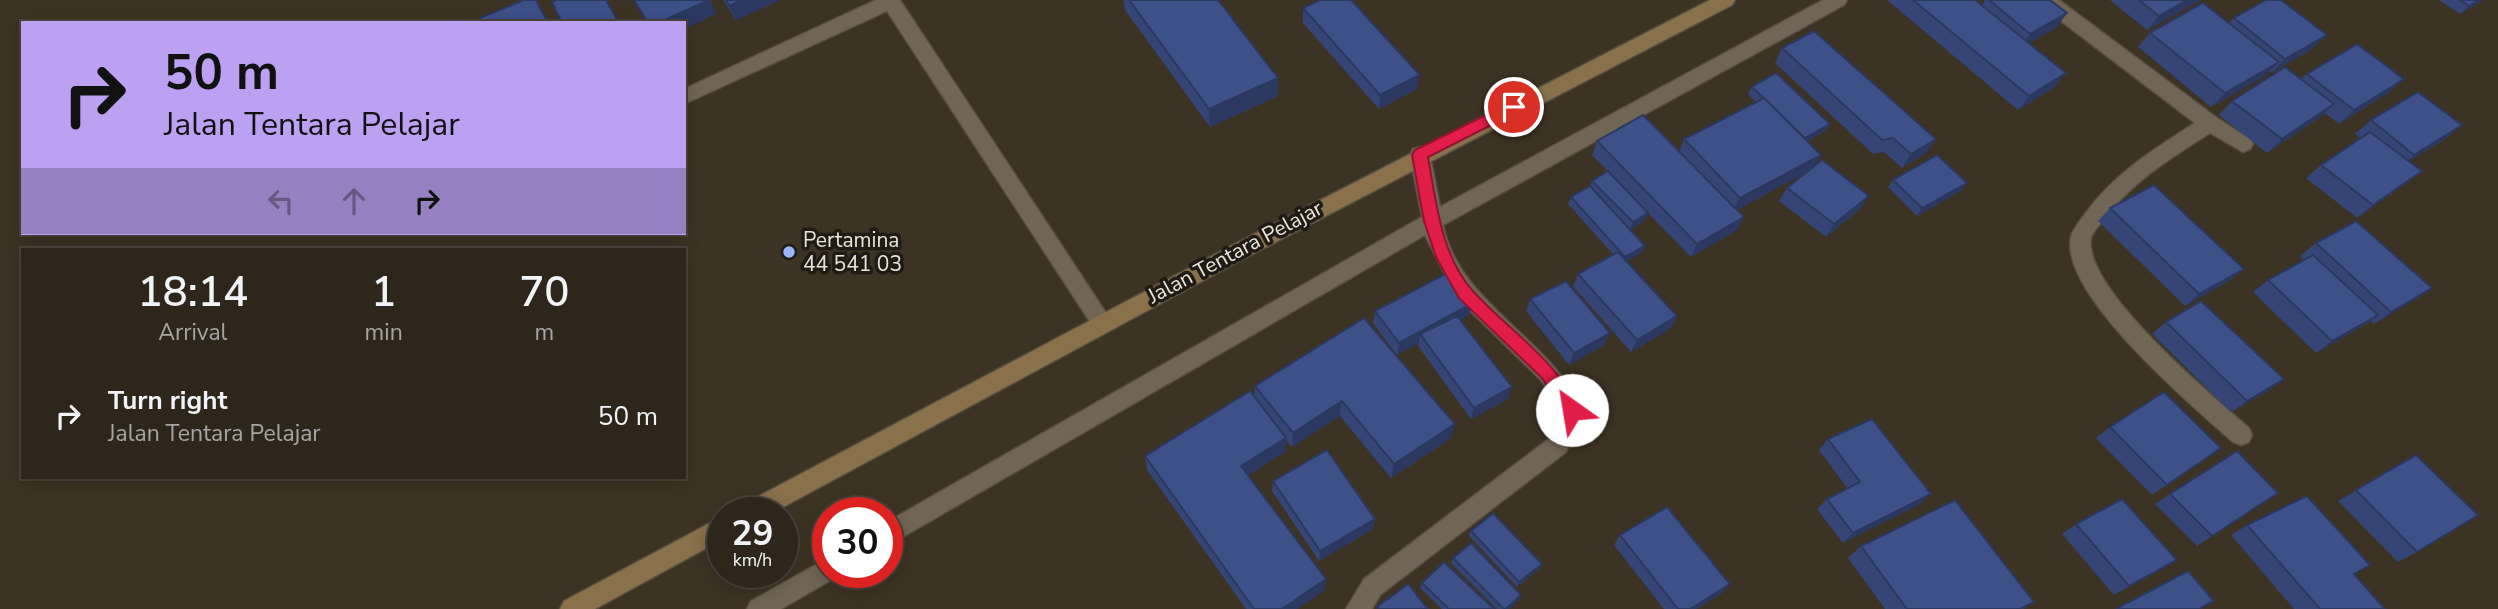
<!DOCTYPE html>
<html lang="en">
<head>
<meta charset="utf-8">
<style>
	body { margin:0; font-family:"Nunito Sans",sans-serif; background:#3a3228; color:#f1f3f6; height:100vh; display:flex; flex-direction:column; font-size:26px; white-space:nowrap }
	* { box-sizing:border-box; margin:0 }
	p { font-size:23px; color:#a7a5a3 }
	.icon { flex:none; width:38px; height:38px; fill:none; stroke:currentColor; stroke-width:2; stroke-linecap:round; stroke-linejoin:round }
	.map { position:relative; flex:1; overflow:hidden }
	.sheet { position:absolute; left:21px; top:248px; width:665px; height:231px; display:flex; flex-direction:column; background:#2e261b; border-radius:0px; box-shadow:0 4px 18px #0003,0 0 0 2px #49433a }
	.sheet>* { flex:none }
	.banner { position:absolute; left:21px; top:21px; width:665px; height:214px; border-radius:0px; box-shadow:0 4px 18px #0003,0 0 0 2px #49433a; background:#bca0f2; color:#111; overflow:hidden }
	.speed { position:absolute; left:707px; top:497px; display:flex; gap:14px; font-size:35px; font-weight:700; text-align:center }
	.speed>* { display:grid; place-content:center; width:91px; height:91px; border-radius:50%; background:#2e261b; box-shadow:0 4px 18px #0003,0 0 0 2px #49433a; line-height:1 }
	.speed small { font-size:18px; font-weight:400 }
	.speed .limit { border:10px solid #d22; background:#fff; color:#111 }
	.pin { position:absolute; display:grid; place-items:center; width:60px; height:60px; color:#fff; margin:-30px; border:4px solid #fff; border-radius:50%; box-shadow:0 2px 7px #0007 }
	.me { position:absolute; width:77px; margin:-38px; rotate:328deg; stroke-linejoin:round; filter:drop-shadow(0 0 5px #0008) }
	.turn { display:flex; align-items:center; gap:24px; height:147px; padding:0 28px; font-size:32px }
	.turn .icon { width:91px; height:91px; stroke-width:2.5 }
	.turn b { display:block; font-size:49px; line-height:60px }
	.lanes { display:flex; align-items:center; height:66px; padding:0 28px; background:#0003; justify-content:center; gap:35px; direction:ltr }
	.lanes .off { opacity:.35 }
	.eta { display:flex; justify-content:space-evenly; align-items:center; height:119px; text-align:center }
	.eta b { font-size:42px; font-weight:600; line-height:49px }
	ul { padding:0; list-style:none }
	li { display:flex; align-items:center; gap:21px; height:98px; padding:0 28px }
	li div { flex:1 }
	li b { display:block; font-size:26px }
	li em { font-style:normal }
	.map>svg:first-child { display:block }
</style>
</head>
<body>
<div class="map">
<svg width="2498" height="609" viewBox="0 0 2498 609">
	<rect width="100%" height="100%" fill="#3d3324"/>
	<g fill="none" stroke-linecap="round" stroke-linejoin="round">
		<g stroke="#574e42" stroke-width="3">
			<g id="street">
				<polygon points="876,0 900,0 1108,316 1112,322 1108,328 1101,331 1094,328 887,11 684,104 684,89"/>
				<path d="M1823,0h24l-3,5 -401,220c16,79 106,112 140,185l-17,42 -186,143 -8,14h-26l18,-30 186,-141 11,-27 -21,-32 -82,-80 -33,-64 -538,311v-24l535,-305 -12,-62 3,-6 7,-2 7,2 3,6 10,52z"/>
				<path d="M2037,0h22l158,118 33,21 3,5 -3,5 -7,3 -33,-19c-39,25 -79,49 -107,88 -4,4 -11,12 -12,17 -9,50 122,158 158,190l3,7 -3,7 -8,3 -8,-3c-40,-36 -174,-148 -162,-205 2,-8 9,-16 14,-23 29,-40 69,-65 110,-91l-155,-118z"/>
				<polygon points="828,558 828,572 838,572 836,577 781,609 747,609 751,601"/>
			</g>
		</g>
		<g stroke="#574e42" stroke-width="3">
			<g id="secondary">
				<polygon points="1710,0 1735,0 1732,5 1243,259 772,513 739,513 742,505 1229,247"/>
				<polygon points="723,516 723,539 595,609 560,609 564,601"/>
			</g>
		</g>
		<use href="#street" fill="#716655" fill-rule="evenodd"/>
		<use href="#secondary" fill="#88714b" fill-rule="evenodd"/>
	</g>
	<g fill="#354575">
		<polygon points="723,0 780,0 736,20"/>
		<polygon points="1124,0 1218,0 1278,96 1210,127 1125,10"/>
		<polygon points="1887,0 1975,0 1982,6 1985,0 2050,0 2067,13 2056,28 2029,43 2055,87 2018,110"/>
		<polygon points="2110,0 2201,0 2147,30"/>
		<polygon points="2439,0 2483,0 2460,14"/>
		<polygon points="1303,8 1417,89 1379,109 1303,23"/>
		<polygon points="2234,18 2312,49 2271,73 2269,71 2265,76 2211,107 2138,47 2150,33 2229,23"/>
		<polygon points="1782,48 1936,139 1926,153 1902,168 1884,152 1873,154 1775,63"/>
		<polygon points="2307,74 2404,79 2388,93 2339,124 2325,113 2319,118 2267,153 2219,115 2232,101 2301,79"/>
		<polygon points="1752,87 1825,131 1807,142 1821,155 1814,166 1869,196 1860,209 1826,237 1779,201 1787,188 1806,172 1737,210 1744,217 1737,230 1691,257 1648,213 1645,220 1630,230 1645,246 1641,253 1627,261 1677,316 1670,329 1631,352 1573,286 1578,274 1613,254 1568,204 1571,197 1590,186 1592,181 1631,195 1592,155 1597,141 1679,152 1684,139 1756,102 1748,94"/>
		<polygon points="2371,120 2462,125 2445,139 2409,161 2405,184 2357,218 2306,178 2321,165 2360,138 2355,134"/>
		<polygon points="1893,180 1961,191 1917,216 1888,187"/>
		<polygon points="2110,208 2244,269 2229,281 2185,306 2098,221"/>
		<polygon points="2316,243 2432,288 2414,300 2374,324 2371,321 2361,327 2316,353 2253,292 2268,280 2304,260 2300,256"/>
		<polygon points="1530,299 1610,333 1604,345 1569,365 1526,311"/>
		<polygon points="1473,303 1469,315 1460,320 1508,399 1471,419 1418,346 1419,343 1397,355 1373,323 1375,311"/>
		<polygon points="1364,318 1451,438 1391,478 1340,416 1292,447 1286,440 1285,452 1248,475 1324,591 1297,609 1246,609 1147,470 1145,456 1254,397 1255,386"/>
		<polygon points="2166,322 2284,379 2268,391 2231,412 2152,334"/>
		<polygon points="2110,427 2221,448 2152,495 2096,438"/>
		<polygon points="1828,439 1920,504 1843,543 1817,509 1827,499 1848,489 1819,450"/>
		<polygon points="2416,455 2417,552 2398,562 2338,501"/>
		<polygon points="1273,481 1375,519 1373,529 1319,561 1272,491"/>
		<polygon points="2170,494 2212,536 2197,546 2155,504"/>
		<polygon points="2076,524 2177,560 2114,595 2062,534"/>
		<polygon points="2247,525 2354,574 2385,609 2294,609 2231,535"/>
		<polygon points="1471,531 1542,564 1539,569 1517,587 1469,536"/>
		<polygon points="1620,535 1730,584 1722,593 1696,609 1664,609 1614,545"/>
		<polygon points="1861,546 2034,602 2023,609 1885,609 1848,558"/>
		<polygon points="1453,558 1519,600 1509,609 1497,609 1451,563"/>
		<polygon points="1422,583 1494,609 1442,609 1420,588"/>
	</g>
	<g fill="#2b385f">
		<polygon points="536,0 543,10 549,23 548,23"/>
		<polygon points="709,0 710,0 717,14 684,29 684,23 658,23"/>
		<polygon points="742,0 780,0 736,20 729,6"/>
		<polygon points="2187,0 2201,0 2147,30 2159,16"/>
		<polygon points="2479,0 2483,0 2460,14 2469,6"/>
		<polygon points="2067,13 2056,28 2020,48 2030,34"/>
		<polygon points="2327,35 2312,49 2271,73 2285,59"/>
		<polygon points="2279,62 2265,76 2211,107 2225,93"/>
		<polygon points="2066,73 2055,87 2018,110 2029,96"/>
		<polygon points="1420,75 1417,89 1379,109 1380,95"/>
		<polygon points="1278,78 1278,96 1210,127 1209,109"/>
		<polygon points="2404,79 2388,93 2339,124 2354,110"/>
		<polygon points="2334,104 2319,118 2267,153 2282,139"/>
		<polygon points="1830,124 1825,131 1801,145 1805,138"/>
		<polygon points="2462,125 2445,139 2397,168 2414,155"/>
		<polygon points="1936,139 1926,153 1902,168 1911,154"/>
		<polygon points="1821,155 1813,169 1733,212 1740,198"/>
		<polygon points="2422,171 2405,184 2357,218 2373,205"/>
		<polygon points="1967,183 1961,191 1917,216 1922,208"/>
		<polygon points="1869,196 1860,209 1826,237 1834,224"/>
		<polygon points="1648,213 1645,220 1630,230 1633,222"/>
		<polygon points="1744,217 1737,230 1691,257 1697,244"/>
		<polygon points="1645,246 1641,253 1622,264 1625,257"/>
		<polygon points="2244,269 2229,281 2185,306 2199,294"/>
		<polygon points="2432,288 2414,300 2374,324 2391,312"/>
		<polygon points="1473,303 1469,315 1424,340 1420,334 1419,343 1397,355 1399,343"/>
		<polygon points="2378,315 2361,327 2316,353 2332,341"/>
		<polygon points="1677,316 1670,329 1631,352 1637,340"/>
		<polygon points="1610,333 1604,345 1569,365 1574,353"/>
		<polygon points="2284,379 2268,391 2231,412 2247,401"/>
		<polygon points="1512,387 1508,399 1471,419 1474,408"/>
		<polygon points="1342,401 1340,416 1292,447 1293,433"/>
		<polygon points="1455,424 1451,438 1391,478 1394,464"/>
		<polygon points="1286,438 1285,452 1241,480 1241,466"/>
		<polygon points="1931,494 1920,504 1843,543 1853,533"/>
		<polygon points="1375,519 1373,529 1319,561 1320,551"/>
		<polygon points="2177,560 2162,569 2114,595 2129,586"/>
		<polygon points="1542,564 1539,569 1517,587 1519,582"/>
		<polygon points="1326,579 1324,591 1297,609 1282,609"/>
		<polygon points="1730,584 1722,593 1696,609 1690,609"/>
		<polygon points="1521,595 1519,600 1509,609 1506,609"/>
	</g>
	<g fill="#3e5088" stroke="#2b385f" stroke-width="2">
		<polygon points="524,0 536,0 548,23 482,23 480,18"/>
		<polygon points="556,0 606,0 619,23 562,23 552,2"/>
		<polygon points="634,0 709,0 658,23 648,23"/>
		<polygon points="726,0 742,0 729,6"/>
		<polygon points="1129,0 1218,0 1278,78 1209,109"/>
		<polygon points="1320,0 1351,0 1420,75 1380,95 1303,8"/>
		<polygon points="1913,0 1975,0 2066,73 2029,96"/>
		<polygon points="1989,0 2050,0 2067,13 2030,34"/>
		<polygon points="2139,0 2187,0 2159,16"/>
		<polygon points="2266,0 2281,0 2327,35 2285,59 2234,18"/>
		<polygon points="2460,0 2479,0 2469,6"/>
		<polygon points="2203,3 2279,62 2225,93 2150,33"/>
		<polygon points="1814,31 1936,139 1911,154 1893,138 1882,140 1782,48"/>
		<polygon points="2357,44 2404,79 2354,110 2307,74"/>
		<polygon points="2285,67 2334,104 2282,139 2232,101"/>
		<polygon points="1776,73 1830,124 1805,138 1752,87"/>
		<polygon points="2418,92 2462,125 2414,155 2371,120"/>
		<polygon points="1764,98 1821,155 1740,198 1684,139"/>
		<polygon points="1643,115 1744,217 1697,244 1597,141"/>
		<polygon points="2370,132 2422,171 2373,205 2321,165"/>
		<polygon points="1937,155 1967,183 1922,208 1893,180"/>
		<polygon points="1822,160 1869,196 1834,224 1787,188"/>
		<polygon points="1608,171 1648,213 1633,222 1592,181"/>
		<polygon points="2154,185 2244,269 2199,294 2110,208"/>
		<polygon points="1590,186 1645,246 1625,257 1571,197"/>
		<polygon points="2356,221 2432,288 2391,312 2316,243"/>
		<polygon points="1618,252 1677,316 1637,340 1578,274"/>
		<polygon points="2313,255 2378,315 2332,341 2268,280"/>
		<polygon points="1449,272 1473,303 1399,343 1375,311"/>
		<polygon points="1566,281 1610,333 1574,353 1530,299"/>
		<polygon points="2201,301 2284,379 2247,401 2166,322"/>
		<polygon points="1457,316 1512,387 1474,408 1420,334"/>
		<polygon points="1364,318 1455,424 1394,464 1342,401 1293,433 1255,386"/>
		<polygon points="1250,391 1286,438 1241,466 1326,579 1282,609 1254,609 1145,456"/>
		<polygon points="2164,392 2221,448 2167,485 2110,427"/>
		<polygon points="1872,419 1931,494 1853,533 1827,499 1860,482 1828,439"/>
		<polygon points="1327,450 1375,519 1320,551 1273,481"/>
		<polygon points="2237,451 2278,493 2212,536 2170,494"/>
		<polygon points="2416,455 2478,515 2417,552 2356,490"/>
		<polygon points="2307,496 2370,565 2354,574 2385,609 2320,609 2247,525"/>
		<polygon points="2122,499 2177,560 2129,586 2076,524"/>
		<polygon points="1955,500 2034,602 2020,609 1907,609 1861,546"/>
		<polygon points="1667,507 1730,584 1690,609 1678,609 1620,535"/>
		<polygon points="1493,513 1542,564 1519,582 1471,531"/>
		<polygon points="1471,543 1521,595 1506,609 1504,609 1453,558"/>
		<polygon points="1444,562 1494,609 1449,609 1422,583"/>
		<polygon points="2188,571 2214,601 2199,609 2116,609"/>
		<polygon points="1408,584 1428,609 1379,609 1377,607"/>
	</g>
	<path fill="#e11d48" stroke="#92132f" stroke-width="2" d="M1514,101l7,6 -2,4 -91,46c8,44 13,98 44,133 36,40 84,69 108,120l-2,5 -6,2 -6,-2 -24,-37 -83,-80 -23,-41 -12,-36 -12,-66 3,-5z"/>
	<circle fill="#9bb5fd" stroke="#201b14" stroke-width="2.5" cx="789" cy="252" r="7"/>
	<g text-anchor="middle" stroke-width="7" stroke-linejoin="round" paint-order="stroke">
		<g font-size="21" fill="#eae3da" stroke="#201b14" text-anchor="start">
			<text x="803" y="247">Pertamina<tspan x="803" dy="24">44 541 03</tspan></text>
		</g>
		<g font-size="21" fill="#eae3da" stroke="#201b14">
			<text transform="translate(1235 252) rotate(-28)" y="7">Jalan Tentara Pelajar</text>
		</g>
	</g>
</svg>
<div class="speed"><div>29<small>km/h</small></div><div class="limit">30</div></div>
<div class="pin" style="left:1514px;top:107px;background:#d93025"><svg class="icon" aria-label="arrive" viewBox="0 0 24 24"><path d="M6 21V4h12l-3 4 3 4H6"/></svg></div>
<svg class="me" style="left:1572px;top:410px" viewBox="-20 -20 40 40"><circle r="19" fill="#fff"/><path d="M0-13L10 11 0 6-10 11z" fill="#e11d48"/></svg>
<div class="banner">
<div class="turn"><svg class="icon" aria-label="right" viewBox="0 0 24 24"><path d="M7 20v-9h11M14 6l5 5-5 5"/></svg><div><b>50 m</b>Jalan Tentara Pelajar</div></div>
<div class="lanes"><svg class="icon off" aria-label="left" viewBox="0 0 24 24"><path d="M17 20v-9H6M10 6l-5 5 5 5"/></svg><svg class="icon off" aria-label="ahead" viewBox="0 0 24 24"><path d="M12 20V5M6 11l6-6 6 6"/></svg><svg class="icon" aria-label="right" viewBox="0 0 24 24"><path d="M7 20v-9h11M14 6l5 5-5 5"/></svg></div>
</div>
<section class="sheet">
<div class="eta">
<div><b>18:14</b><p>Arrival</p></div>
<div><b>1</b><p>min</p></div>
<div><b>70</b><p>m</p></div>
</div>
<ul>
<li><svg class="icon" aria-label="right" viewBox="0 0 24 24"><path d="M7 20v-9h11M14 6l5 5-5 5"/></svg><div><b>Turn right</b><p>Jalan Tentara Pelajar</p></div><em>50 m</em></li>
</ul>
</section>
</div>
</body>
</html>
